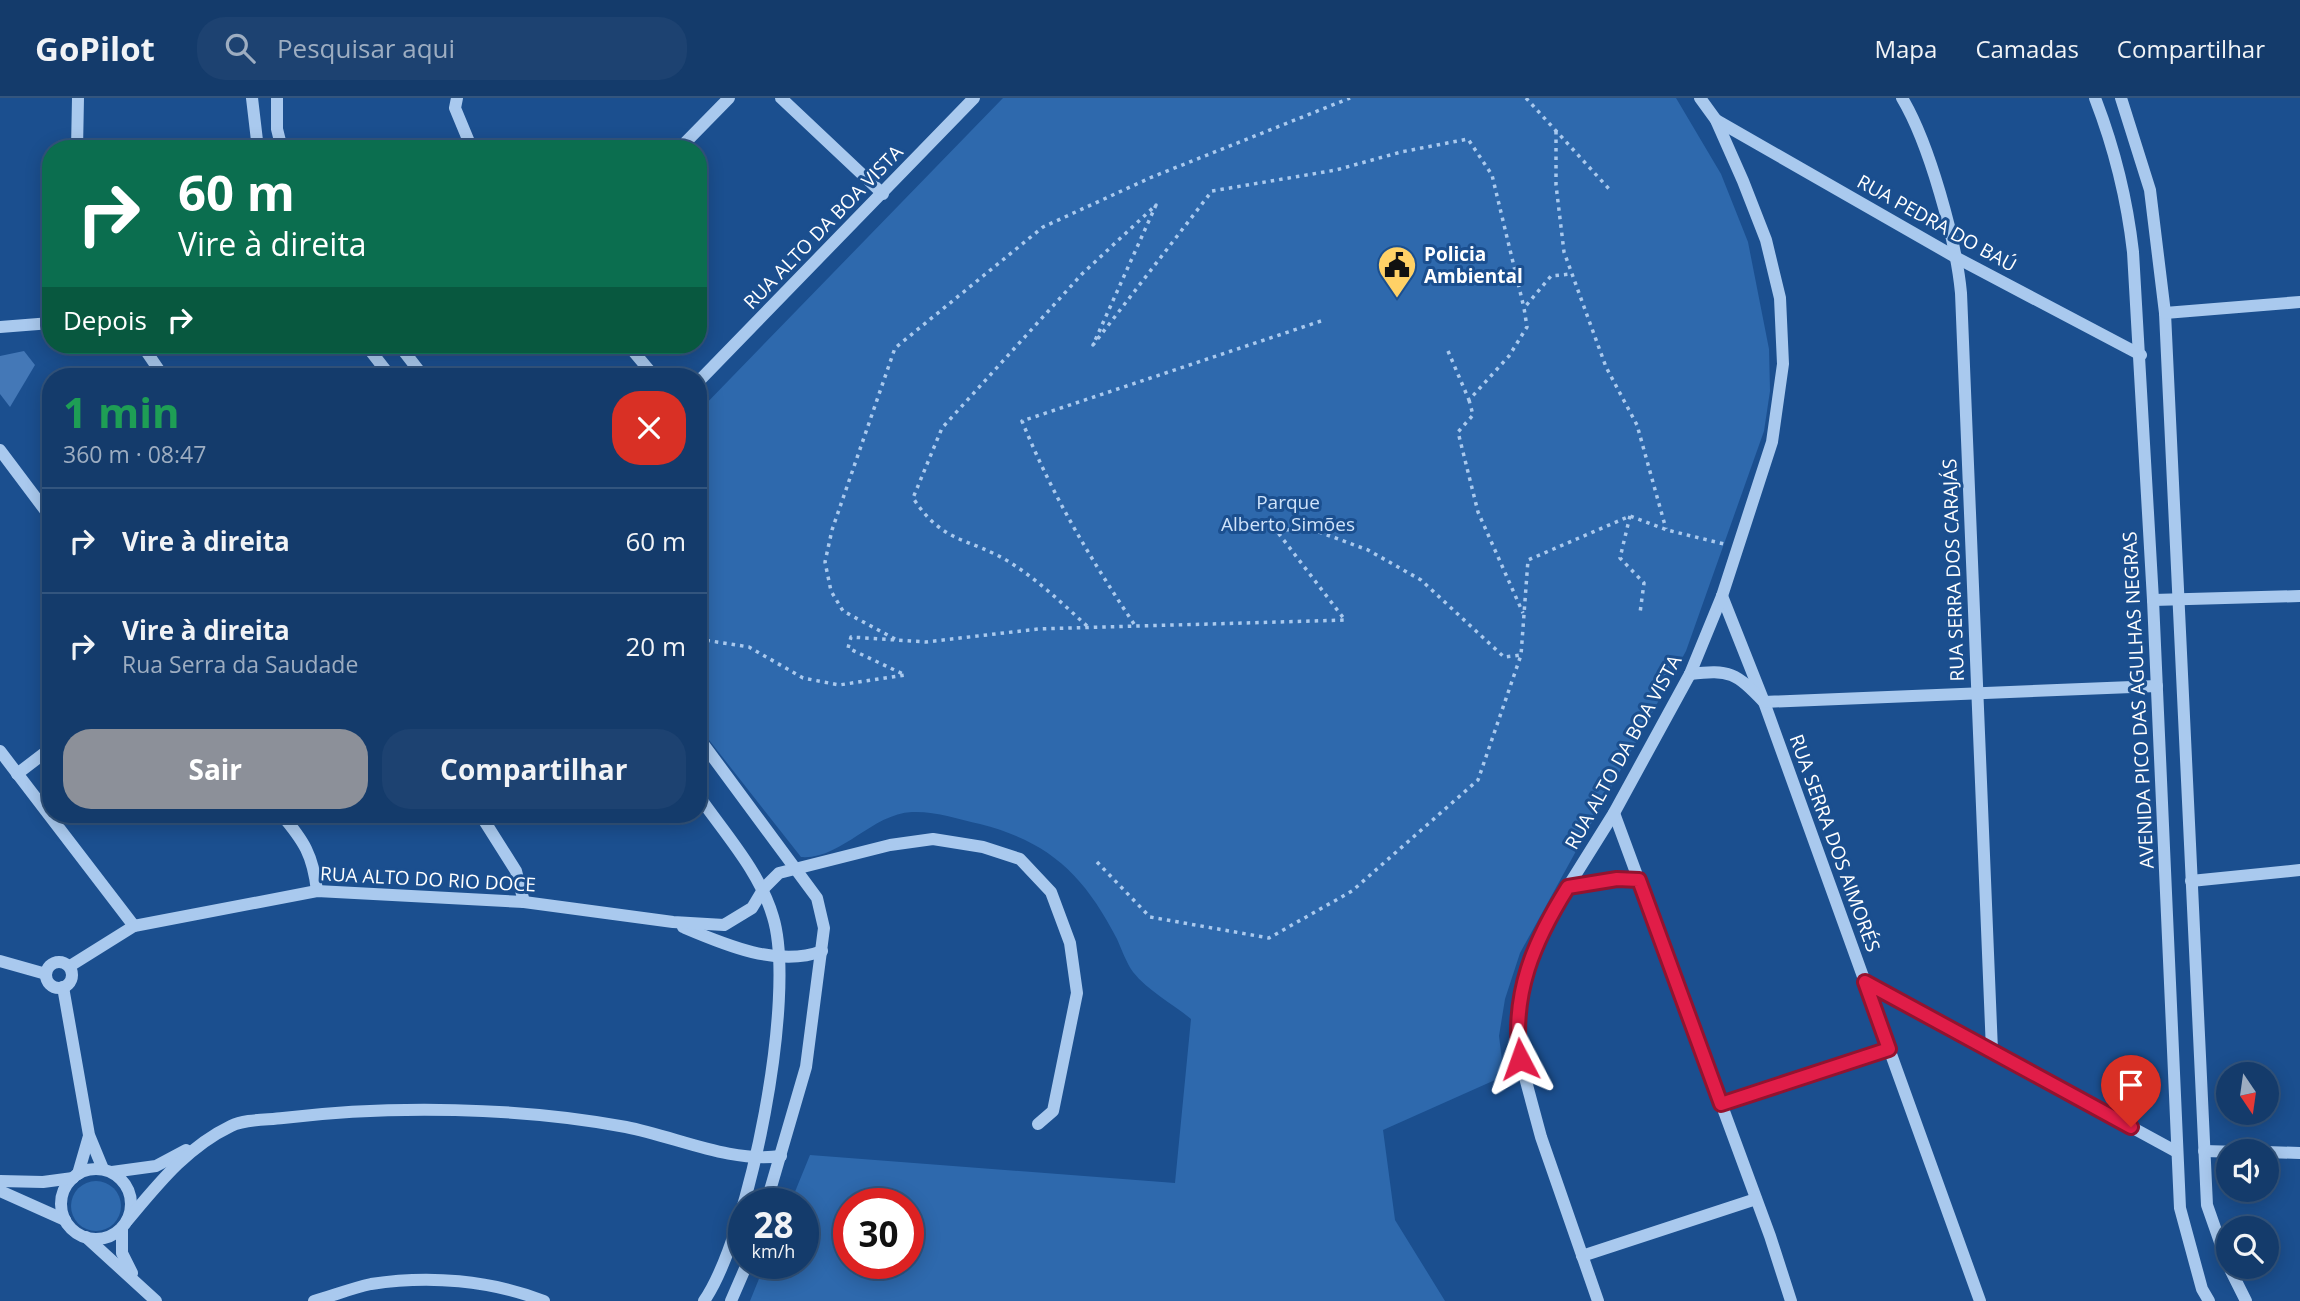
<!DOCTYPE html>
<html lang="pt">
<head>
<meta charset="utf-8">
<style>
	body { margin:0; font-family:"Open Sans",sans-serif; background:#1d4271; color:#f1f3f6; height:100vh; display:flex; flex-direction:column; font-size:26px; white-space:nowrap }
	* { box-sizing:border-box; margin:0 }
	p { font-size:23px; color:#9dadc1 }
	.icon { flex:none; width:38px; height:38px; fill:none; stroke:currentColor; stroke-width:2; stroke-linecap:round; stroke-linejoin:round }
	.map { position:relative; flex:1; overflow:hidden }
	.drawer { position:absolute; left:42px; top:270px; width:665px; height:455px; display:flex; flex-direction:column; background:#143b6b; border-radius:28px; box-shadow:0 4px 18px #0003,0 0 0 2px #33557e }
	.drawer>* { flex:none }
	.top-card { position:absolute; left:42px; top:42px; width:665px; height:214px; border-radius:28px; box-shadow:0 4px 18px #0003,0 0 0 2px #33557e; background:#0b6e4f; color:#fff; overflow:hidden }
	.needle { width:46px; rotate:167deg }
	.fabs { position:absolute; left:2216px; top:964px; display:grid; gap:14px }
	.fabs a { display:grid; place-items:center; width:63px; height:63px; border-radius:50%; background:#143b6b; box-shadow:0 4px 18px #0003,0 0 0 2px #33557e; font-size:35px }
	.speed { position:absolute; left:728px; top:1090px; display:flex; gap:14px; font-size:35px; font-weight:700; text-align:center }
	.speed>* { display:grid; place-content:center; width:91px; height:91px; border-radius:50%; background:#143b6b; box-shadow:0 4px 18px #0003,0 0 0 2px #33557e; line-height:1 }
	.speed small { font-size:18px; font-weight:400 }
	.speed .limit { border:10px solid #d22; background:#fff; color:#111 }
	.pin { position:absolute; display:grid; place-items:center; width:60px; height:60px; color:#fff; margin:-72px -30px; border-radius:50% 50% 50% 0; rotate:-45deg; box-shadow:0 0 7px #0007 }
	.pin .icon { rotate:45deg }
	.me { position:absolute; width:77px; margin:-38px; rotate:356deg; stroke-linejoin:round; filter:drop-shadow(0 0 5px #0008) }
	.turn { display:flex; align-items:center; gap:24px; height:147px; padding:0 21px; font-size:32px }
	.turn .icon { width:91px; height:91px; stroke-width:2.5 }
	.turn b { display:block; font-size:49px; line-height:60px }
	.then { display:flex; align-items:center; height:66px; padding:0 21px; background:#0003; gap:14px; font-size:26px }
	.round { display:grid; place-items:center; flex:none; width:74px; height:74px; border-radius:28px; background:#1d4271 }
	.head { display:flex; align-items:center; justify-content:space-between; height:119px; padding:0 21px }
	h1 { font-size:42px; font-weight:700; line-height:52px; color:#1e9e55 }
	.action { display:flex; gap:14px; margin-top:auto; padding:14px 21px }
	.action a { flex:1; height:80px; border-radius:28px; background:#8c9099; color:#fff; font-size:28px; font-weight:700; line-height:80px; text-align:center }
	.action a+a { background:#1d4271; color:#f1f3f6 }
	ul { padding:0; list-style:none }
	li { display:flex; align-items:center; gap:21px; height:105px; padding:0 21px; border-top:2px solid #33557e }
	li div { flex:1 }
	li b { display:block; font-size:26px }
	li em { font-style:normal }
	header { display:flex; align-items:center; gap:42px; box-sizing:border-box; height:98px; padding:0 35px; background:#143b6b; border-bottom:2px solid #33557e }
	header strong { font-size:33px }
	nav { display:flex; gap:38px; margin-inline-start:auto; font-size:24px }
	.search { width:490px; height:63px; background:#1d4271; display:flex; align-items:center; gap:18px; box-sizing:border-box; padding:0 24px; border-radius:28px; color:#9dadc1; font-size:26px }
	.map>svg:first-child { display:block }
</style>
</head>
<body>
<header>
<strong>GoPilot</strong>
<div class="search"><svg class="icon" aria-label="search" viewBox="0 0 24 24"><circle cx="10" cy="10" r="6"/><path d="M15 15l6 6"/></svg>Pesquisar aqui</div>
<nav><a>Mapa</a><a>Camadas</a><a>Compartilhar</a></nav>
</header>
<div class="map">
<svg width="2300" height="1203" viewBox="0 0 2300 1203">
	<rect width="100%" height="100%" fill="#1b4f8f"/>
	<g fill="#2e69ad" fill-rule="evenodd">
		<path d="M1003,0h673l45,76 27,68 21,107 1,42 -6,40 -78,220 -166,302 -15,46 -6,37 5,40 -121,54 12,90 50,81h-695l15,-37h38v-60h-13l20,-49 365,28 16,-164c-18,-15 -43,-28 -58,-47 -7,-10 -11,-22 -16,-33 -33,-64 -67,-97 -137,-115 -22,-5 -45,-13 -68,-12 -41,2 -71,48 -111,45l-103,-131v-314zM849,1106h59v60h-59z"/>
		<circle cx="96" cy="1108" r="25"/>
	</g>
	<polygon fill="#4478b7" points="24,253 35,267 10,309 0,296 0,258"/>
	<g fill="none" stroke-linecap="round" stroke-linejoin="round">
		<g stroke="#a9c9ee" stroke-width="3.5" stroke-dasharray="3.5 5" stroke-linecap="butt">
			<polyline points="1526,0 1610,92"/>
			<polyline points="1556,33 1556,87 1564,154 1606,269 1637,327 1666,431"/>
			<polyline points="1448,253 1469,302 1509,258 1527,229 1524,210 1551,178 1571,176"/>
			<polyline points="1469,302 1473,317 1458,334 1478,414 1523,515"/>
			<polyline points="1630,418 1620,460 1644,485 1640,515"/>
			<path d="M1134,526c-44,-66 -82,-129 -112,-203l302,-101"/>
			<path d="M1087,528c-24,-22 -48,-45 -76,-63 -44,-27 -67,-18 -98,-65l29,-70 140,-154 74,-69 -63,140 119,-154 124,-21 65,-18 67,-13 24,36 32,133"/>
			<polyline points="698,541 749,549 803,580 839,587 905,577 848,550 851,539 926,544 1038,531 1345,522 1276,432 1311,431 1368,452 1421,482 1504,559 1521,557 1528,462 1630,418 1667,432 1724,446"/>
			<polyline points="895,541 843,513 831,493 825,464 832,432 895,250 1043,129 1152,79 1350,0"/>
			<polyline points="1097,764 1150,819 1269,840 1352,793 1478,682 1521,557"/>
		</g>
		<g stroke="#a9c9ee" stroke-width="12">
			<polyline points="252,0 258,51"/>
			<polyline points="277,0 277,31 282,51"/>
			<polyline points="457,0 455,10 472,51"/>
			<polyline points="781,0 883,96"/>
			<path d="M1902,0c27,45 54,142 59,195l31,758"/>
			<path d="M2095,0c19,49 32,101 38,154l20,348 27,608 22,81 7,12"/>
			<polyline points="2121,0 2150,92 2165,215 2207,1107 2228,1167"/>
			<polyline points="1716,22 1957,160 2141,257"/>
			<polyline points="77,51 78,0"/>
			<polyline points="679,51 729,0"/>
			<polyline points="2165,215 2300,204"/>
			<polyline points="0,229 51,225"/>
			<polyline points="142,247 163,278"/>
			<polyline points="366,247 390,278"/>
			<polyline points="399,247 423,278"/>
			<polyline points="628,247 654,278"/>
			<polyline points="698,284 974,0"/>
			<polyline points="0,352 51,420"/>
			<polyline points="1722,498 1764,604 1980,1203"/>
			<polyline points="2153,502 2300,498"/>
			<path d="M1690,576c40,-5 46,-1 74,28l393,-16"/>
			<polyline points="698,639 817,800 824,830 806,969 766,1106"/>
			<polyline points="0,653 134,828"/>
			<polyline points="17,676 51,650"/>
			<path d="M698,697c27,39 62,77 75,122 24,78 -23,317 -69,384"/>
			<polyline points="1614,715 1770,1138 1791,1203"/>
			<path d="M281,716c23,27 32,41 36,77"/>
			<polyline points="480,716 516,773 524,804"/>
			<polyline points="2191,783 2300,772"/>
			<polyline points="1568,788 1617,781 1639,782"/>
			<path d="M683,829c40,17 95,41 139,24"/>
			<polyline points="0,863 46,876"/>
			<circle cx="59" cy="877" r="13"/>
			<polyline points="70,868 134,828 317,793 524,804 673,824 724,827 752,810 764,790 779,775 890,747 933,741 983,749 1020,761 1051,794 1070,845 1077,895 1053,1013 1038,1026"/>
			<polyline points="1865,884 2177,1054"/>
			<polyline points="63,889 89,1037 103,1071"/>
			<polyline points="1721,1006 1889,951"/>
			<polyline points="2204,1053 2240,1054"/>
			<polyline points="2266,1054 2300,1055"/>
			<circle cx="96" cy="1106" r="35"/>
			<polyline points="112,1074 156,1068 186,1052"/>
			<polyline points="78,1076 89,1038"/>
			<polyline points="0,1083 43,1084 73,1080"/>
			<polyline points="0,1093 65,1122"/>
			<path d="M127,1123c31,-37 60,-74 104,-95 14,-7 36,-6 52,-8 107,-13 238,-11 343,9 51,10 104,36 155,29"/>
			<polyline points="122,1130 122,1155 132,1175"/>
			<polyline points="86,1139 156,1203"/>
			<polyline points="1582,1158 1756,1101"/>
			<polyline points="2229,1169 2246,1203"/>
			<path d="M314,1203c18,-5 38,-13 57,-17 58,-9 119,-4 173,17"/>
			<polyline points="731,1203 747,1166"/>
			<polyline points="1598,1203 1541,1039 1520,961 1517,916 1528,866 1544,827 1614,715 1690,576 1722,498 1772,344 1783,266 1780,200 1766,142 1743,83 1716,22 1700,0"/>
		</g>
	</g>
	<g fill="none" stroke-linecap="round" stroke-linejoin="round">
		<g stroke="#92132f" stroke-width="18">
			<path id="route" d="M1520,961c-9,-65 14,-118 48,-172l49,-8 22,1 82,224 168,-55 -24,-67 266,145"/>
		</g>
		<use href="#route" stroke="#e11d48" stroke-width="12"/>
	</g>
	<defs>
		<g id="civic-pin" transform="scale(2.0125)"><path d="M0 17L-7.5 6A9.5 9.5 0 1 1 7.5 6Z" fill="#ffd166" stroke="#1b4f8f"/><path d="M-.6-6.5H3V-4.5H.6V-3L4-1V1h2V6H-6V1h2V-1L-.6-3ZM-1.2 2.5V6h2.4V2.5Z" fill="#111"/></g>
	</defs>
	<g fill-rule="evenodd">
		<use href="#civic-pin" x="1397" y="167"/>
	</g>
	<g text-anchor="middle" stroke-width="6" stroke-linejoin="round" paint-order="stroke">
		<g font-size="19" fill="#fff" stroke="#1b4f8f">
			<text transform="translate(1937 125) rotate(29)" y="7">RUA PEDRA DO BAÚ</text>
			<text transform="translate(823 129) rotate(-46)" y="7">RUA ALTO DA BOA VISTA</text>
			<text transform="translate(1953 472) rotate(-92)" y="7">RUA SERRA DOS CARAJÁS</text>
			<text transform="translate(2138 602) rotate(-93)" y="7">AVENIDA PICO DAS AGULHAS NEGRAS</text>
			<text transform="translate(1623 654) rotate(-61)" y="7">RUA ALTO DA BOA VISTA</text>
			<text transform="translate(1835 745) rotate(70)" y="7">RUA SERRA DOS AIMORÉS</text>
			<text transform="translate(428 781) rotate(3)" y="7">RUA ALTO DO RIO DOCE</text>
		</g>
		<g font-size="19" font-weight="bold" fill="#fff" stroke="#1b4f8f" text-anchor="start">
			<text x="1424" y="163">Policia<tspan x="1424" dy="22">Ambiental</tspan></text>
		</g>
		<g font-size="19" fill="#cfe3fa" stroke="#1b4f8f">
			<text x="1288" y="411">Parque<tspan x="1288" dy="22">Alberto Simões</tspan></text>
		</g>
	</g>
</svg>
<div class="fabs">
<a><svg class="needle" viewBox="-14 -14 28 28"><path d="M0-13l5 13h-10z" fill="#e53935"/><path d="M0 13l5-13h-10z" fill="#9dadc1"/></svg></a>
<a><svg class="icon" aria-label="sound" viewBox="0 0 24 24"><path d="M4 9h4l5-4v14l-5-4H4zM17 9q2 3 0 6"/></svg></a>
<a><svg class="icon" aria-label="search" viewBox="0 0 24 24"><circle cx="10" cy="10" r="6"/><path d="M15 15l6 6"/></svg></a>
</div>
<div class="speed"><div>28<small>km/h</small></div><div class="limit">30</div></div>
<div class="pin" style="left:2131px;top:1029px;background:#d93025"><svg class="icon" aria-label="arrive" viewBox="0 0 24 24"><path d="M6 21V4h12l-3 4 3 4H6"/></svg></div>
<svg class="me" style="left:1520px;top:961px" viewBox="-20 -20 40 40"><path d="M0-17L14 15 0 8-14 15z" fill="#e11d48" stroke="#fff" stroke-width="4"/></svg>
<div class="top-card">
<div class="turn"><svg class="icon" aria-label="right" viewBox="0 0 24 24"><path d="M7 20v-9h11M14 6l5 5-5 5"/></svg><div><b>60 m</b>Vire à direita</div></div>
<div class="then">Depois<svg class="icon" aria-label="right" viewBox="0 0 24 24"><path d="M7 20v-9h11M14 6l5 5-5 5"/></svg></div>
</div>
<section class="drawer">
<div class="head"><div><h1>1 min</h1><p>360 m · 08:47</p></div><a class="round" style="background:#d93025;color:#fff"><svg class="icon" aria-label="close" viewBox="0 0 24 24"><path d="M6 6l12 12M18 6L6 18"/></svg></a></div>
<ul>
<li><svg class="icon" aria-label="right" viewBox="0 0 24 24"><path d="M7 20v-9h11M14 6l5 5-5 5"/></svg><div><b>Vire à direita</b></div><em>60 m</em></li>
<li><svg class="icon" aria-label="right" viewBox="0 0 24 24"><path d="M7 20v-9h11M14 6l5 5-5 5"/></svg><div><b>Vire à direita</b><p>Rua Serra da Saudade</p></div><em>20 m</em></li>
</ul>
<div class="action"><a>Sair</a><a>Compartilhar</a></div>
</section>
</div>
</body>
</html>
